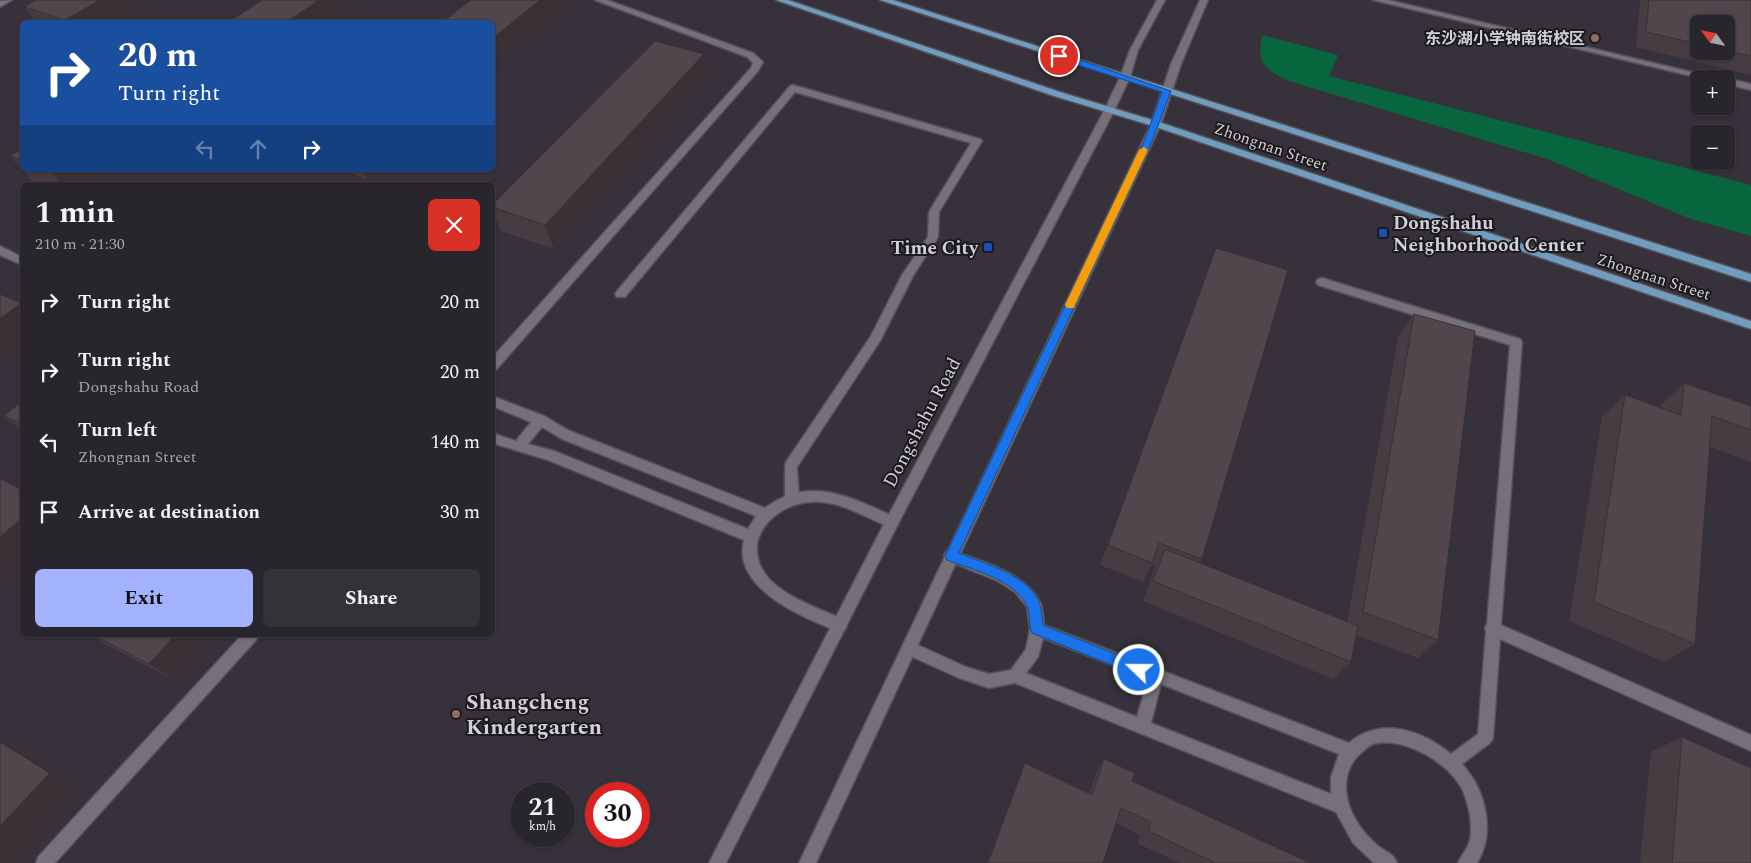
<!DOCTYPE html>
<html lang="en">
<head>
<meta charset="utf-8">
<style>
	body { margin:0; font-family:Spectral,"Noto Sans SC",serif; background:#343138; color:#f1f3f6; height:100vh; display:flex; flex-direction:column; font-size:19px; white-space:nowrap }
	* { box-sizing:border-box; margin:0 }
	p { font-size:16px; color:#a5a5a9 }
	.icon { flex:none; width:28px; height:28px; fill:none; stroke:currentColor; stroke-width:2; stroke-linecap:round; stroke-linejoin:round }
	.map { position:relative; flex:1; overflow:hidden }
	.side { position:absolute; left:20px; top:182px; width:475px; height:455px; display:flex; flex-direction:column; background:#28252c; border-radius:8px; box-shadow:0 1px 4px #0004,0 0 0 1px #444248 }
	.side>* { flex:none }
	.banner { position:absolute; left:20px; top:20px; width:475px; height:152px; border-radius:8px; box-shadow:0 1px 4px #0004,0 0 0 1px #444248; background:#1a4fa0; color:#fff; overflow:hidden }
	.needle { width:32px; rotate:303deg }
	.buttons { position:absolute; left:1690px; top:15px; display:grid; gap:10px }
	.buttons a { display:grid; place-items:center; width:45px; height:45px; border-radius:8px; background:#28252c; box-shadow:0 1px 4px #0004,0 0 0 1px #444248; font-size:25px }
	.speed { position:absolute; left:510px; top:782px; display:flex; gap:10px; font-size:25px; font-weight:700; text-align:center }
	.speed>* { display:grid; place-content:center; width:65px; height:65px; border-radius:50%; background:#28252c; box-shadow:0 1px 4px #0004,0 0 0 1px #444248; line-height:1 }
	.speed small { font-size:12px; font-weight:400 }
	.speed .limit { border:8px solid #d22; background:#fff; color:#111 }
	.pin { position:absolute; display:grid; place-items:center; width:42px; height:42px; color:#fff; margin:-21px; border:2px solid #fff; border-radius:50%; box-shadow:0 1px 5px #0007 }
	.me { position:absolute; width:55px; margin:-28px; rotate:292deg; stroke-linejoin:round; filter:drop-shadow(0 0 4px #0008) }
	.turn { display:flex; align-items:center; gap:18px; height:105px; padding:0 15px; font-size:22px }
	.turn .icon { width:65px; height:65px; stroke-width:2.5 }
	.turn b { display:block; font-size:35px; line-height:42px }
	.lanes { display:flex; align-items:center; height:48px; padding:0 15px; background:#0003; justify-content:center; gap:25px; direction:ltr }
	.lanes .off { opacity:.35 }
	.round { display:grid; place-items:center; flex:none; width:52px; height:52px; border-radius:8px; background:#343138 }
	.headline { display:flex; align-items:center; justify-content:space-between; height:85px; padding:0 15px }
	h1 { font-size:30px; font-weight:700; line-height:38px }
	.action { display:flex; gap:10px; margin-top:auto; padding:10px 15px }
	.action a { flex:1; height:58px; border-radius:8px; background:#a3b2fd; color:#111; font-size:20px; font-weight:700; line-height:58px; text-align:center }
	.action a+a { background:#343138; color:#f1f3f6 }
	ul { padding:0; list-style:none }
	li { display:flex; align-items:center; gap:15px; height:70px; padding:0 15px }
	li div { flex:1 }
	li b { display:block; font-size:19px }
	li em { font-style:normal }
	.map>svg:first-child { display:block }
</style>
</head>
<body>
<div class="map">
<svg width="1751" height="863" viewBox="0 0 1751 863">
	<rect width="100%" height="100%" fill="#36313a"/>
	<path fill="#08663e" d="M1262,35l76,20 -9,21 422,109v51l-63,-18 -141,-59 -258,-78c-25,-12 -32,-17 -27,-46z"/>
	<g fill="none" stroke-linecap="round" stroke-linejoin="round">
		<g stroke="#535057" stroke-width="3">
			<g id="lane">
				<polygon points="1373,0 1388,0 1721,79 1704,79"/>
				<polygon points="1726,78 1751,84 1751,90 1726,84 1726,79 1724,79"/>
				<polygon points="793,85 980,139 982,141 939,212 938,237 913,276 880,341 797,467 799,499 797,503 792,505 787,503 785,499 785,466 786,462 871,336 902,275 928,237 929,212 971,143 795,92 625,297 617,297 615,294 617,291 790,86"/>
			</g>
		</g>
		<g stroke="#535057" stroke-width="3">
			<g id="street">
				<polygon points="12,0 0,7 0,1"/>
				<polygon points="595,0 607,0 753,53 763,62 758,71 496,370 492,371 492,358 751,68 753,63 747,57"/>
				<polygon points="0,246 22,257 22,265 0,255"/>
				<path d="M1322,278l198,61 2,3 -21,283 250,110v16l-251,-112 -7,99 -3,5 -28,21c24,26 34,69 15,99h-19c3,-8 10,-14 12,-23 3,-15 -1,-35 -7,-49 -13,-28 -59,-55 -90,-47 -5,2 -11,8 -15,12 -12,12 -14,29 -10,46 5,17 16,32 30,44 7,5 16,8 19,17h-23l-21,-20 -17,-31 -321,-129 -26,5 -30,-10 -55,-25 -2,-5 2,-5 5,-2 57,26 23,7 22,-4 15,-21 4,-20 -3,-22 -12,-15 -17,-11 -52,-21 -2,-4 2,-4 5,-2c30,11 73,22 89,52 3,6 3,16 4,23l305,118c31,-27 73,-13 102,11l27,-20 8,-103 -1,-3 2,-4 23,-279 -192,-60 -2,-3 2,-3zM1043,638l105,41 -11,38 -111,-44 12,-16zM1161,684l178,70 -8,23v17l-180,-71z"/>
				<path d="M492,396l52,20 26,15 195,77c45,-34 87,-10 132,10l2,4 -2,4 -5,2c-24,-9 -45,-24 -71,-26 -19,-2 -38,5 -52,19 -8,9 -13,18 -12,30 1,39 59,56 88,69l2,5 -2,5 -5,2c-34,-13 -109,-43 -96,-92l-196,-80 -56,-17v-10l24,8 15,-19 -39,-16zM542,427l20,12 194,77 -8,13 -194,-78 -26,-7z"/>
				<polygon points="242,635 258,635 256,640 55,863 36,863 38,857"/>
			</g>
		</g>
		<g stroke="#535057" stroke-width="3">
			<g id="secondary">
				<polygon points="1157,0 1165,0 1138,50 1130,77 1115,109 897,526 726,863 709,863 887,518 1105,109 1120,77 1130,50"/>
				<polygon points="1200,0 1208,0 1181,64 1161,124 816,863 799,863 1151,124 1171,64"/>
			</g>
		</g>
		<g stroke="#535057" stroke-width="3">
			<g id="primary">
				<polygon points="776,0 788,0 1060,92 1159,122 1751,321 1751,329 1153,126 1054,96"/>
				<polygon points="880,0 893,0 1751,274 1751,282"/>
			</g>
		</g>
		<use href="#lane" fill="#75707a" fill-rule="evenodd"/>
		<use href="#street" fill="#75707a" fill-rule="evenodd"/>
		<use href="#secondary" fill="#75707a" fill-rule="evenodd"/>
		<use href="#primary" fill="#709cbe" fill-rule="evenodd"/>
	</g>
	<g fill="#463c41" fill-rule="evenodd">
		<polygon points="157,0 119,22 36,22 24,7"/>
		<path d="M1640,0h111v75l-115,-28zM1699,24h27v27h-27z"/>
		<polygon points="704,54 708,79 554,249 501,231 492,210 492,205"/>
		<polygon points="22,148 22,170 106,170 85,185 44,185 32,181 10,156"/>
		<polygon points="340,170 378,170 367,179"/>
		<polygon points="1216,248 1202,559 1200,563 1347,622 1398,337 1414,314 1438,640 1418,658 1356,635 1351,662 1333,679 1143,601 1156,566 1152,564 1143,582 1100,565"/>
		<polygon points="1684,383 1751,406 1751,462 1710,447 1695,644 1665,662 1569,621 1602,417 1625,395 1659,407 1660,406"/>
		<polygon points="22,401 22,431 4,416"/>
		<polygon points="90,635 217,635 176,681 105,644"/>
		<polygon points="1682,737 1751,863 1640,863 1651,752"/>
		<polygon points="1104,759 1132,781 1310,863 1179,863 1137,843 1140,835 1116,823 1103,863 987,863 1025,763 1089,793 1096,773"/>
	</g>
	<g fill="#393135">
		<polygon points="100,0 157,0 119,22 66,22 65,20"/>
		<polygon points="319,0 363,0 333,22 287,22"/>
		<polygon points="540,0 572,0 572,2 492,71 492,39"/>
		<polygon points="704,54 708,79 554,249 545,225"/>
		<polygon points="51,170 106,170 85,185 63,185"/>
		<polygon points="362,170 378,170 367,179"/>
		<polygon points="21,303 22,304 22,344 0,362 0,319"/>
		<polygon points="22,518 22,564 0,584 0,537"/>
		<polygon points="175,635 217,635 176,681 149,664"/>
		<polygon points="0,737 82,787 12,863 0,863"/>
	</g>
	<g fill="#51464c" stroke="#393135">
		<polygon points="36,0 100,0 65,20 24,7"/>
		<polygon points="262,0 319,0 287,22 229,22"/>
		<polygon points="471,0 540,0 492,39 492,22 442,22"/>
		<polygon points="1649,0 1751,0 1751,56 1726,51 1726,24 1699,24 1699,44 1646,32"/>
		<polygon points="655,41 704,54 545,225 492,207 492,205"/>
		<polygon points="22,148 22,161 10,156"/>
		<polygon points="231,181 242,185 226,185"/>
		<polygon points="1216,248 1288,270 1202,559 1159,543 1152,563 1108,545"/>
		<polygon points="0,294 21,303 0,319"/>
		<polygon points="1414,314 1475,331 1438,640 1363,612"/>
		<polygon points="1684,383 1751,406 1751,430 1712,416 1695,644 1594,602 1625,395 1681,415"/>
		<polygon points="22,401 22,424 4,416"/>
		<polygon points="0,478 22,490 22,518 0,537"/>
		<polygon points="1165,549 1358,626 1351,662 1153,581"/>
		<polygon points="93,635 175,635 149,664"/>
		<polygon points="1682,737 1751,768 1751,863 1672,863"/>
		<polygon points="0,742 50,773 0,826"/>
		<polygon points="1104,759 1135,773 1132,781 1310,863 1216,863 1148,831 1151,822 1121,808 1103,863 988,863 1025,763 1092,795"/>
	</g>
	<path fill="#1a73e8" stroke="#114b97" d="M1056,54h6l109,37 -18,48 -194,414c24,10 73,23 81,52 2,6 2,14 3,20l100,40 2,5 -2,4 -4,2 -107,-43c-4,-8 -1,-19 -5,-27 -13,-27 -54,-36 -80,-46l-2,-4 200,-417 17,-47 -106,-34z"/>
	<polygon fill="#f59e0b" points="1144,147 1148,150 1075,305 1074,308 1067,308 1065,305 1139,150"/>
	<g fill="#8d6e63" stroke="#1c1a1e" stroke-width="2">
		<circle cx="1595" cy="38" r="5"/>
		<circle cx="456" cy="714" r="5"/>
	</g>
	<g fill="#1a4fb4" stroke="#1c1a1e" stroke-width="2">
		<rect x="1378" y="228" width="10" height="10" rx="2.5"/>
		<rect x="983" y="242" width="10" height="10" rx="2.5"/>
	</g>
	<g text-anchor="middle" stroke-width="4" stroke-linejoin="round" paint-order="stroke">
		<g font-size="16" font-weight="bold" fill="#d2d0d5" stroke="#1c1a1e" text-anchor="end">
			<text x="1585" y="44">东沙湖小学钟南街校区</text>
		</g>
		<g font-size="16" fill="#d2d0d5" stroke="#1c1a1e">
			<text transform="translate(1271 146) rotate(19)" y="6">Zhongnan Street</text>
			<text transform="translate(1654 276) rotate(18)" y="6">Zhongnan Street</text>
		</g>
		<g font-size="19" font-weight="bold" fill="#d2d0d5" stroke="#1c1a1e" text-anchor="start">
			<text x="1393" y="229">Dongshahu<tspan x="1393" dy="22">Neighborhood Center</tspan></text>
			<text x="978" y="254" text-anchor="end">Time City</text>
		</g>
		<g font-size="19" fill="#d2d0d5" stroke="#1c1a1e">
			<text transform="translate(921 422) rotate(-62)" y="7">Dongshahu Road</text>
		</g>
		<g font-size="22" font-weight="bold" fill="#d2d0d5" stroke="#1c1a1e" text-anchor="start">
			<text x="466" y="709">Shangcheng<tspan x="466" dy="25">Kindergarten</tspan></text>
		</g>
	</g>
</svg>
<div class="buttons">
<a><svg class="needle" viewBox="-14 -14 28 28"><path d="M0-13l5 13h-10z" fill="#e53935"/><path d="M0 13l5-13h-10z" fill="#a5a5a9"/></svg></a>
<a>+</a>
<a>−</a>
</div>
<div class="speed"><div>21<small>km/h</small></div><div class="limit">30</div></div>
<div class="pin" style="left:1059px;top:56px;background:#d93025"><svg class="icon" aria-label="arrive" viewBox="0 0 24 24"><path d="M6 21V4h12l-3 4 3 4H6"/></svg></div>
<svg class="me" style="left:1139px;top:670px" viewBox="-20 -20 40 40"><circle r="17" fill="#1a73e8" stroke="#fff" stroke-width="3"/><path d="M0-11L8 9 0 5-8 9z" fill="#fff"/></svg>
<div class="banner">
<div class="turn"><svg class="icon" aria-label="right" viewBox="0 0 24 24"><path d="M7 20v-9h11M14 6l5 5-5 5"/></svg><div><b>20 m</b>Turn right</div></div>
<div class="lanes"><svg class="icon off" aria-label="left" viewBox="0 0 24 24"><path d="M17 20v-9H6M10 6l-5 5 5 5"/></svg><svg class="icon off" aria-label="ahead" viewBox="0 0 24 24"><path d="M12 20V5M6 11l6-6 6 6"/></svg><svg class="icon" aria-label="right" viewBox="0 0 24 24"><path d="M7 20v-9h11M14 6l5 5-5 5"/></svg></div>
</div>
<section class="side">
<div class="headline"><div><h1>1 min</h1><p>210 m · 21:30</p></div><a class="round" style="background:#d93025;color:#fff"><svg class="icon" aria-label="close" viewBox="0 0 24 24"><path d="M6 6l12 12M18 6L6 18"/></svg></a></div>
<ul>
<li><svg class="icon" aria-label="right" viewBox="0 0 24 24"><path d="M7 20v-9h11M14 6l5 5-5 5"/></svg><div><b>Turn right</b></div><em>20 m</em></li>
<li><svg class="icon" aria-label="right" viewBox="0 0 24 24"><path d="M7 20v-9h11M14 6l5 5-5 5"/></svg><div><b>Turn right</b><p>Dongshahu Road</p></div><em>20 m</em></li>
<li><svg class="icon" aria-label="left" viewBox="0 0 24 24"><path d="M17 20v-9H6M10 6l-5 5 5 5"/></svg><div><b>Turn left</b><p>Zhongnan Street</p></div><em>140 m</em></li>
<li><svg class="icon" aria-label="arrive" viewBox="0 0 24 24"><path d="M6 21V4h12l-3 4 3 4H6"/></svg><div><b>Arrive at destination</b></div><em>30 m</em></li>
</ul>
<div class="action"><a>Exit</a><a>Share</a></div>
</section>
</div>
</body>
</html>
